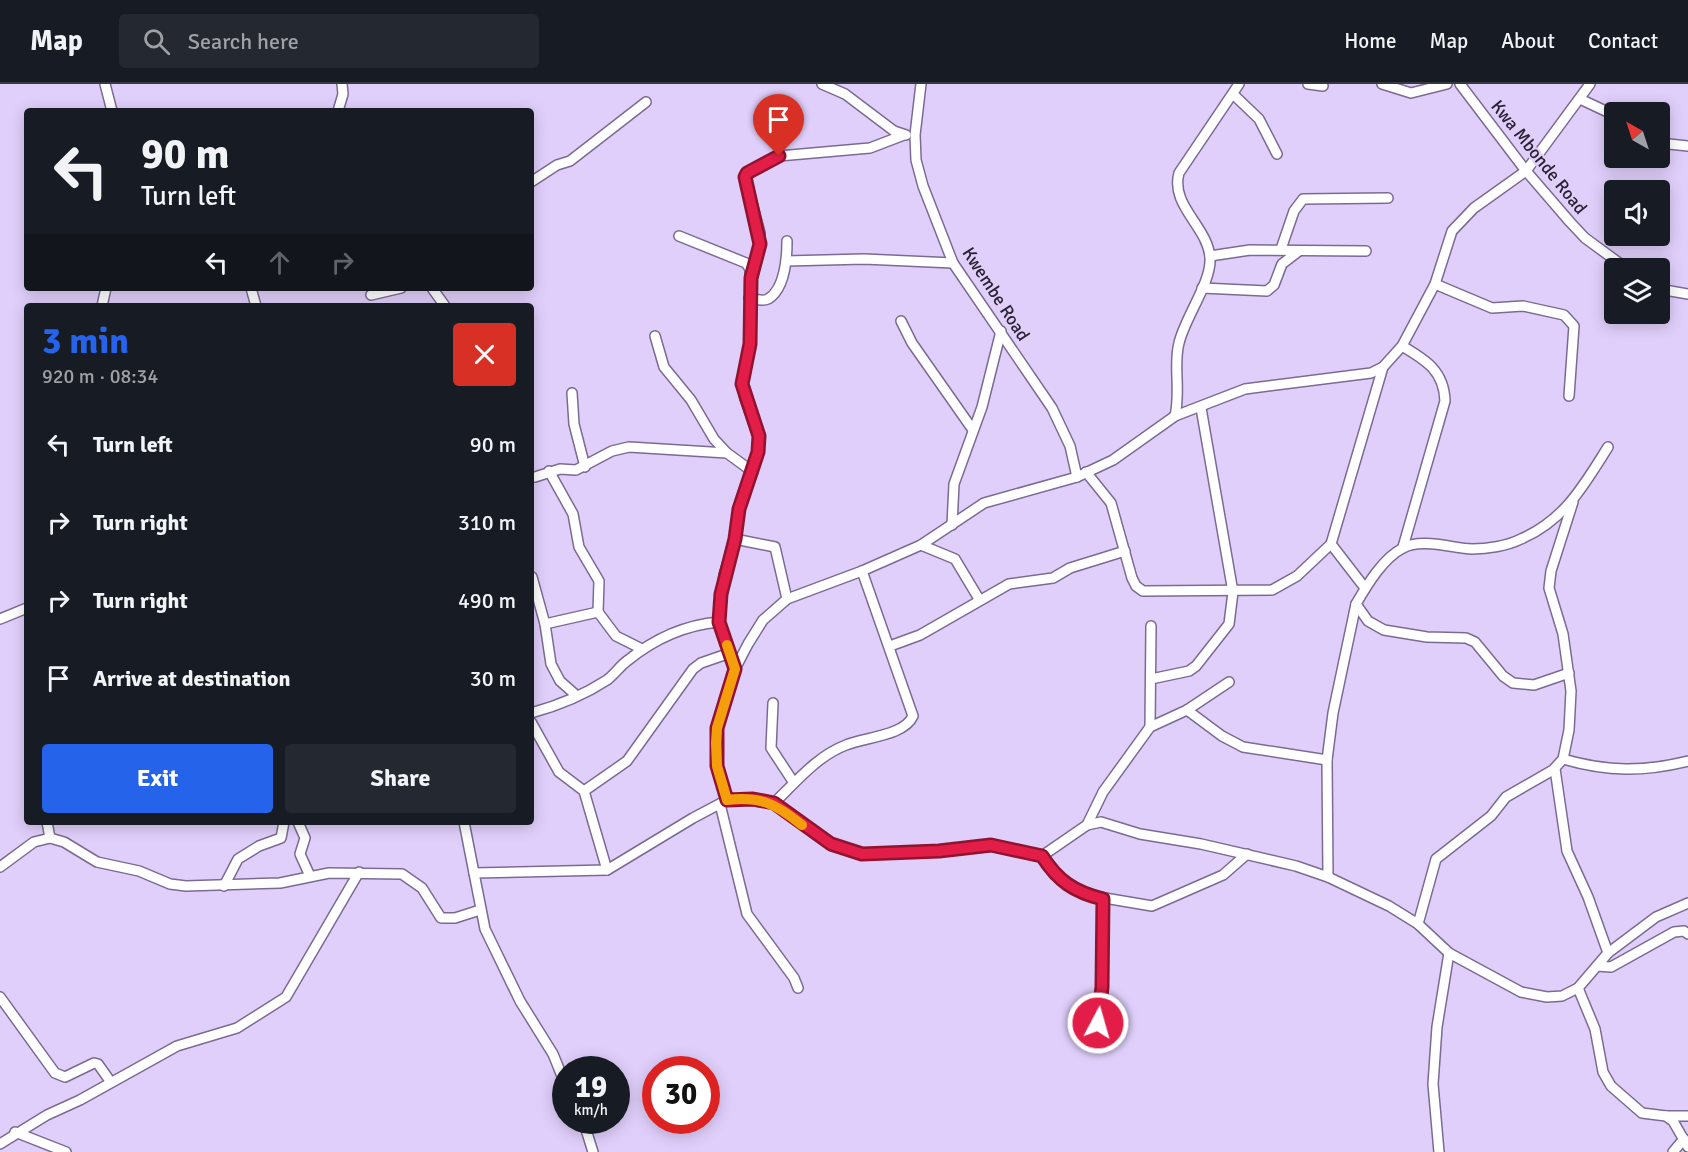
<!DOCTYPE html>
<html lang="en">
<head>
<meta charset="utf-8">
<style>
	body { margin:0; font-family:Signika,sans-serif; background:#242831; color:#f1f3f6; height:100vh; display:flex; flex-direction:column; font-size:22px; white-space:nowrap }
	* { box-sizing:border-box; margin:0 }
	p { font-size:20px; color:#9ea1a6 }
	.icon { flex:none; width:33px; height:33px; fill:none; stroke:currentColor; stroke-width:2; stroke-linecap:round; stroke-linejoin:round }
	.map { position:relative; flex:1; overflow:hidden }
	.drawer { position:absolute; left:24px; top:219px; width:510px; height:522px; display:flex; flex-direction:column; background:#171b24; border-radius:6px; box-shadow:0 3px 15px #0003 }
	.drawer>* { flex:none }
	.hud { position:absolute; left:24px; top:24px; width:510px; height:183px; border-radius:6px; box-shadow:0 3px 15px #0003; background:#171b24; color:#f1f3f6; overflow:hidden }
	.needle { width:39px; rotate:321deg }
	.controls { position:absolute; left:1604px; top:18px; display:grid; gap:12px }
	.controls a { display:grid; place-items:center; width:66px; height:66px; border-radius:6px; background:#171b24; box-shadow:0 3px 15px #0003; font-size:30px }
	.speed { position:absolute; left:552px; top:972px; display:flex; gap:12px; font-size:30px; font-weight:700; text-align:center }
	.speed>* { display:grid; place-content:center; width:78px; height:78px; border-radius:50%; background:#171b24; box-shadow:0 3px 15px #0003; line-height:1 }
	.speed small { font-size:15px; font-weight:400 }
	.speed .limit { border:9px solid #d22; background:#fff; color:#111 }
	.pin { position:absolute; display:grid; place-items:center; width:51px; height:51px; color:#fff; margin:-62px -26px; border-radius:50% 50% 50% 0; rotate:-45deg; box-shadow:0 0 6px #0007 }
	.pin .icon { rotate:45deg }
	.me { position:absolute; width:66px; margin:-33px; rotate:6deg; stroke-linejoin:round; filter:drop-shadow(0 0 4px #0008) }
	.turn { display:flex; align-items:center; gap:21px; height:126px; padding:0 18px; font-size:27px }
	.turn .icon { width:78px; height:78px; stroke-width:2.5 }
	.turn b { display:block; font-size:42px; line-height:51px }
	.lanes { display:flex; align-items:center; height:57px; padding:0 18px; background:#0003; justify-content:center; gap:30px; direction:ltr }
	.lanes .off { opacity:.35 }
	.round { display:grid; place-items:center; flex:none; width:63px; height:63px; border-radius:6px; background:#242831 }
	.headline { display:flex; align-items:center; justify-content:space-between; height:102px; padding:0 18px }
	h1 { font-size:36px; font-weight:700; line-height:45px; color:#2563eb }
	.action { display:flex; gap:12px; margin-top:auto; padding:12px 18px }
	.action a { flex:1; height:69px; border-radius:6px; background:#2563eb; color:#fff; font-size:24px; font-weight:700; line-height:69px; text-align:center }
	.action a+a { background:#242831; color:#f1f3f6 }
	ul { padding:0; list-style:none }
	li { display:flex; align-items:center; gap:18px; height:78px; padding:0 18px }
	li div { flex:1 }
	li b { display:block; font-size:22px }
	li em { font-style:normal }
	header { display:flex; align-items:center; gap:36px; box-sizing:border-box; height:84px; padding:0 30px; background:#171b24; border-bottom:2px solid #363941 }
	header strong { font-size:28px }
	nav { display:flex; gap:33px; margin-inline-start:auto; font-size:21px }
	.search { width:420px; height:54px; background:#242831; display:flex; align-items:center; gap:15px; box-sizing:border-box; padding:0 21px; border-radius:6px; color:#9ea1a6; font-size:22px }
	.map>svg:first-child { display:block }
</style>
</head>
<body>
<header>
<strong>Map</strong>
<div class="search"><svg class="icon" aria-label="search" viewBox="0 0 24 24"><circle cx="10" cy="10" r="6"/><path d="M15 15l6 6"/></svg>Search here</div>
<nav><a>Home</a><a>Map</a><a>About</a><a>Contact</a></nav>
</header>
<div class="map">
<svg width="1688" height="1068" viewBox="0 0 1688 1068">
	<rect width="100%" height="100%" fill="#e0cffb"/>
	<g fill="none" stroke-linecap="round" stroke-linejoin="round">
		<g stroke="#7b6b93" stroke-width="12">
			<g id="street">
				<polyline points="105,0 112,27"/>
				<polyline points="822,0 845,10 894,47 906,51"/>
				<polyline points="921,0 915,51 916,76 923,102 953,179 1052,324 1070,362 1077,393"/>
				<polyline points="1308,0 1323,2"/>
				<polyline points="1382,0 1411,9 1447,0"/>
				<polyline points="1460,0 1526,87 1570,138 1585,154 1626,184"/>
				<polyline points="1234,11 1259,35 1277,70"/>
				<polyline points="1580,15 1614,31"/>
				<polyline points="338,27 343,10 342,0"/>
				<polyline points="1659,59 1688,62"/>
				<polyline points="531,98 557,81 570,77 646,18"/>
				<polyline points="679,152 746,179 750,185 750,260 742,300 745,315 759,353 758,368 739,425 735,455 724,491 719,538 735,585"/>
				<polyline points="1281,165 1294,127 1303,115 1388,114"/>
				<polyline points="1210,172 1250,166 1366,167"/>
				<polyline points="786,177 864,175 953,179"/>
				<polyline points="751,192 760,160 760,149 745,93 747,89 779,72 870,64 904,51"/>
				<polyline points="1435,200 1492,224 1523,222 1564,231 1574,242 1569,312"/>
				<polyline points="251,204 256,222"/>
				<polyline points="432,204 445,222"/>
				<polyline points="1202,204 1267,207 1274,201 1282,180 1299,167"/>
				<polyline points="1659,205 1688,210"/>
				<polyline points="371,211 401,204"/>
				<path d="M749,214c6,1 13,4 19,1 17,-10 19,-42 19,-58"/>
				<polyline points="102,222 106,204"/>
				<polyline points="901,237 912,259 973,346"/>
				<polyline points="655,252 664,283 691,316 714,355 727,369 753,388"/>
				<path d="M1402,262c24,14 42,25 43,55l-42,146"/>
				<polyline points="572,309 574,340 585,383"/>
				<path d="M1175,332c6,-27 -2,-51 4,-73 6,-26 33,-61 31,-86 -3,-31 -40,-52 -31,-84l60,-89"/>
				<polyline points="549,387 573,430 579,463 599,497 598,528"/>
				<polyline points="1086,388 1111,419 1132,494 1136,502 1143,507 1272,506 1297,492 1331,460"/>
				<polyline points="535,393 560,385 576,386 612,367 629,363 727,369"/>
				<polyline points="952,441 954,400 982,323 1001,247"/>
				<polyline points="735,455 775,463 787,515"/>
				<polyline points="921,461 955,475 979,515"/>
				<polyline points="532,493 545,540 551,580 560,597 577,612"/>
				<polyline points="1365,504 1331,460 1383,283"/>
				<polyline points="1356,520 1368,537 1384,546 1427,553 1466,554 1475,558 1503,592 1513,599 1534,601 1569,589"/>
				<polyline points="0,535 27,524"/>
				<polyline points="545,540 598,528 616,552 642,565"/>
				<polyline points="890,562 920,551 1009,500 1053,494 1070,484 1125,467"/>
				<polyline points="1151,595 1189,587 1196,582 1229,540 1233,508 1201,324"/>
				<polyline points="773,619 771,664 794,699"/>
				<polyline points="1187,626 1222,652 1243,663 1327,676"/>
				<path d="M531,629c26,-7 53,-18 76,-33 7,-5 13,-14 20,-19 27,-22 57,-36 92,-39"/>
				<polyline points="531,638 559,688 584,707 607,786"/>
				<polyline points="1150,643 1151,542"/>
				<path d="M1563,675c45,13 80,13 125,2"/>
				<polyline points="1555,685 1567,767 1588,813 1608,869"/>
				<polyline points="584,707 627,677 693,585 701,579 730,569"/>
				<polyline points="727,716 717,682 717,644 735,585 748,560 763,536 787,515 862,487 921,461 984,419 1077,393 1113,376 1175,332 1245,305 1371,289 1383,283 1402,262 1435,200 1452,147 1474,124 1526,87 1590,0"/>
				<path d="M774,719c22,-21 43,-47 72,-58 19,-8 58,-9 67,-29l-51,-145"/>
				<polyline points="720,720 747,830 794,894 798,904"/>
				<polyline points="47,738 50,754"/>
				<polyline points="298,738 305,754 300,770 310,792"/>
				<polyline points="464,738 485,845 520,917 553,970 566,1002"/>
				<polyline points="1087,741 1103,708 1150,643 1187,626 1229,598"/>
				<polyline points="1042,772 1055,791 1087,811 1152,822 1223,791 1247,770"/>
				<polyline points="0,783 34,758 50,754 64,758 97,778 139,787 170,800 186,802 280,799 329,789 402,790 422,804 441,834 455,834 480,826"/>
				<polyline points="474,789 607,786 693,734 727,716 736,715 774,719 831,760 862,770 939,767 991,761 1042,772 1087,741 1101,738 1140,750 1201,760 1296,782 1328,793 1389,822 1418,840 1449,869 1521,908 1547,913 1562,912 1578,904 1608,869 1656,833 1688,819"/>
				<path d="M1328,793l-1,-117 6,-47 23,-109c11,-19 27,-46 47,-56 18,-10 49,0 69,1 15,0 35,-3 49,-10 44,-19 63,-54 87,-92"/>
				<polyline points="224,802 238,775 259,762 281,754 284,738"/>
				<polyline points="1418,840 1436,775 1491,732 1506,713 1553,686 1563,675 1569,646 1571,607 1563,550 1549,504 1551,487 1573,418"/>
				<polyline points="1597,882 1611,883 1674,848 1684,847 1688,850"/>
				<polyline points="1578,904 1595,945 1603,988 1611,1002 1642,1029 1666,1032 1673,1037 1688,1063"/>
				<polyline points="0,913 55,989 65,993 94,979 98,980 110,997"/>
				<polyline points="1096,957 1102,902 1103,815"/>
				<polyline points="1666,1032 1688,1032"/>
				<polyline points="583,1036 593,1068"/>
				<polyline points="15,1048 66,1068"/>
				<polyline points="0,1060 47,1031 80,1016 177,962 237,944 286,913 359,788"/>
				<polyline points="1439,1068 1433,1000 1437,943 1449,869"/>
				<polyline points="1673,1068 1684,1055"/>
			</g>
		</g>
		<use href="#street" stroke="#fff" stroke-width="9"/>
	</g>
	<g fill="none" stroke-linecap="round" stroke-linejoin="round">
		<g stroke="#92132f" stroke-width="15">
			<path id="route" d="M779,72l-32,17 -2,4 15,67 -9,34 -1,66 -8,40 17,52 -1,16 -19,57 -4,30 -14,55 -2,28 16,47 -18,59v38l10,34 26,-1 21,4 57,41 31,10 77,-3 52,-6 51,11c16,25 32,36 61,43l-1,88 -4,36"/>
		</g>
		<use href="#route" stroke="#e11d48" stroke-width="10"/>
		<path stroke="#f59e0b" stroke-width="10" d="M727,561l8,24 -18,59 -1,15 1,23 10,34c34,-4 49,4 75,25"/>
	</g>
	<g text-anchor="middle" stroke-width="4.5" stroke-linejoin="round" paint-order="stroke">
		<g font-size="18" fill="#272131" stroke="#e0cffb">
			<text transform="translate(1539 73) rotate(51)" y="6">Kwa Mbonde Road</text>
			<text transform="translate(996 210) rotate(57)" y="6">Kwembe Road</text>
		</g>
	</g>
</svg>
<div class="controls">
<a><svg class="needle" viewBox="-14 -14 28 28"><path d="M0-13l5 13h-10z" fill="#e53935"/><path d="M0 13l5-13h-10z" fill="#9ea1a6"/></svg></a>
<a><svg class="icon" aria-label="sound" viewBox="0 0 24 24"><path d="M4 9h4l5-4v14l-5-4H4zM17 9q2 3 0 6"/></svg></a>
<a><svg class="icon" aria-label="layers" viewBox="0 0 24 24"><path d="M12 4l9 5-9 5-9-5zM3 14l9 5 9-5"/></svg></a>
</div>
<div class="speed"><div>19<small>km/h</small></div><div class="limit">30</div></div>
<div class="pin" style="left:779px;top:72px;background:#d93025"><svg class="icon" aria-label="arrive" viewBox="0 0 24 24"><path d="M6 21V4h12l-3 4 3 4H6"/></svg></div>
<svg class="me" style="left:1098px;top:939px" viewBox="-20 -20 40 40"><circle r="17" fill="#e11d48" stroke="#fff" stroke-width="3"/><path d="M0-11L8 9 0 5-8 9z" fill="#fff"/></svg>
<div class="hud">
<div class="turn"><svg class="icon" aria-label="left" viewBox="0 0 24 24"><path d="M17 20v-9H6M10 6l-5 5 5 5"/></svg><div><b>90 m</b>Turn left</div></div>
<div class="lanes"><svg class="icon" aria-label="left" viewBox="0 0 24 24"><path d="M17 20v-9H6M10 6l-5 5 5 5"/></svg><svg class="icon off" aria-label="ahead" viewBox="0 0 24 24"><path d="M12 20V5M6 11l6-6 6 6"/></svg><svg class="icon off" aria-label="right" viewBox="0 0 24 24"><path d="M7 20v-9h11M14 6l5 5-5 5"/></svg></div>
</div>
<section class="drawer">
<div class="headline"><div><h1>3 min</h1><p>920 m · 08:34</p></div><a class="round" style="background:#d93025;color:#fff"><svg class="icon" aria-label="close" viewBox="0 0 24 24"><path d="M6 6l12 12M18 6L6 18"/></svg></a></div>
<ul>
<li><svg class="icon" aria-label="left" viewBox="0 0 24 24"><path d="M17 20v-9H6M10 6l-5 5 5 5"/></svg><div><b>Turn left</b></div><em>90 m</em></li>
<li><svg class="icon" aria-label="right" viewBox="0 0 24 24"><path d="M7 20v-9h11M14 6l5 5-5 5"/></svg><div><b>Turn right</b></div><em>310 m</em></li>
<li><svg class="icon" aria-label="right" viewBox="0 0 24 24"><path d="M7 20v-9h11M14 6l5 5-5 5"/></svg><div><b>Turn right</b></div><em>490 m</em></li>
<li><svg class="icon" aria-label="arrive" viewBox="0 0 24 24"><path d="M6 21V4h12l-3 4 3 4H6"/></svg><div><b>Arrive at destination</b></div><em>30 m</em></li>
</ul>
<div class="action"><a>Exit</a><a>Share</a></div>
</section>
</div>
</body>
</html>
